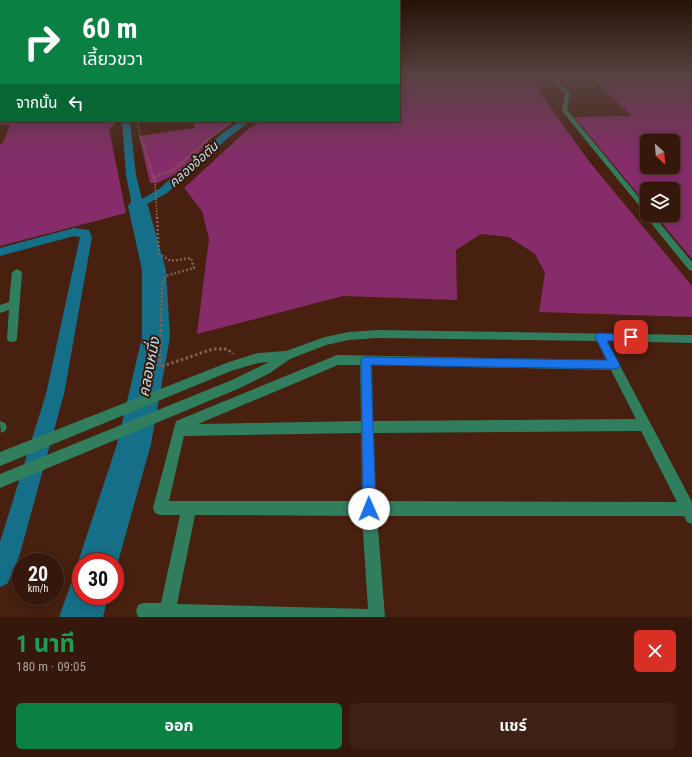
<!DOCTYPE html>
<html lang="th">
<head>
<meta charset="utf-8">
<style>
	body { margin:0; font-family:"Roboto Condensed","Noto Sans Thai",sans-serif; background:#3d2114; color:#f1f3f6; height:100vh; display:flex; flex-direction:column; font-size:15px; white-space:nowrap }
	* { box-sizing:border-box; margin:0 }
	p { font-size:13px; color:#aaa09d }
	.icon { flex:none; width:22px; height:22px; fill:none; stroke:currentColor; stroke-width:2; stroke-linecap:round; stroke-linejoin:round }
	.map { position:relative; height:617px; overflow:hidden }
	.sheet { display:flex; flex-direction:column; background:#35180b; flex:1 }
	.sheet>* { flex:none }
	.guide { position:absolute; left:0px; top:0px; width:400px; height:122px; box-shadow:0 2px 10px #0003,0 0 0 1px #4f372c; background:#0b8043; color:#fff; overflow:hidden }
	.needle { width:26px; rotate:154deg }
	.buttons { position:absolute; left:640px; top:134px; display:grid; gap:8px }
	.buttons a { display:grid; place-items:center; width:40px; height:40px; border-radius:6px; background:#35180b; box-shadow:0 2px 10px #0003,0 0 0 1px #4f372c; font-size:20px }
	.speed { position:absolute; left:12px; top:553px; display:flex; gap:8px; font-size:20px; font-weight:700; text-align:center }
	.speed>* { display:grid; place-content:center; width:52px; height:52px; border-radius:50%; background:#35180b; box-shadow:0 2px 10px #0003,0 0 0 1px #4f372c; line-height:1 }
	.speed small { font-size:10px; font-weight:400 }
	.speed .limit { border:6px solid #d22; background:#fff; color:#111 }
	.pin { position:absolute; display:grid; place-items:center; width:34px; height:34px; color:#fff; margin:-17px; border-radius:8px; box-shadow:0 2px 6px #0006 }
	.me { position:absolute; width:44px; margin:-22px; rotate:359deg; stroke-linejoin:round; filter:drop-shadow(0 0 3px #0008) }
	.turn { display:flex; align-items:center; gap:14px; height:84px; padding:0 16px; font-size:18px }
	.turn .icon { width:52px; height:52px; stroke-width:2.5 }
	.turn b { display:block; font-size:28px; line-height:34px }
	.then { display:flex; align-items:center; height:38px; padding:0 16px; background:#0003; gap:8px; font-size:15px }
	.round { display:grid; place-items:center; flex:none; width:42px; height:42px; border-radius:6px; background:#3d2114 }
	.overview { display:flex; align-items:center; justify-content:space-between; height:68px; padding:0 16px }
	h1 { font-size:24px; font-weight:700; line-height:30px; color:#1e9e55 }
	.cta { display:flex; gap:8px; margin-top:auto; padding:8px 16px }
	.cta a { flex:1; height:46px; border-radius:6px; background:#0b8043; color:#fff; font-size:16px; font-weight:700; line-height:46px; text-align:center }
	.cta a+a { background:#3d2114; color:#f1f3f6 }
	.map>svg:first-child { display:block }
</style>
</head>
<body>
<div class="map">
<svg width="692" height="617" viewBox="0 0 692 617">
	<rect width="100%" height="100%" fill="#47200f"/>
	<g fill="#862c6a" fill-rule="evenodd">
		<polygon points="0,77 1,121 118,121 109,129 126,213 0,246 0,144 3,143 10,126 0,124"/>
		<polygon points="399,77 529,77 588,160 692,286 692,317 539,312 545,273 535,254 509,237 481,234 456,250 457,300 343,296 197,334 209,239 202,211 184,188 246,131 260,121 399,121"/>
		<path d="M591,77h101v182l-37,-44h18v-26h-26v16l-73,-88 58,-1zM647,141h26v26h-26z"/>
		<polygon points="193,121 235,121 210,139 193,161 172,176 157,183 150,183 139,136 195,128"/>
	</g>
	<g fill="none" stroke-linecap="round" stroke-linejoin="round">
		<g fill="#166f88" fill-rule="evenodd">
			<polygon points="122,121 130,121 136,175 142,199 159,189 223,133 240,121 250,121 229,137 167,193 138,209 134,208 132,206 126,175"/>
			<polygon points="74,228 89,230 92,237 64,394 19,557 8,583 0,587 0,542 46,394 80,237 74,236 0,256 0,248"/>
		</g>
		<g fill="#166f88" fill-rule="evenodd">
			<polygon points="138,200 145,202 148,206 166,270 170,337 151,444 118,562 115,570 115,562 81,562 81,570 78,562 117,444 142,337 142,270 128,206 131,202"/>
			<polygon points="81,577 81,596 108,596 103,617 59,617 72,581"/>
		</g>
		<g stroke="#806255" stroke-width="1.5" stroke-dasharray="1 1" stroke-linecap="butt">
			<polyline points="137,121 141,139"/>
			<polyline points="209,139 232,121"/>
		</g>
		<g stroke="#806255" stroke-width="2" stroke-dasharray="1.5 1.5" stroke-linecap="butt">
			<polyline points="141,138 155,181 157,218"/>
			<polyline points="153,178 173,170 210,138"/>
		</g>
		<polyline stroke="#806255" stroke-width="2.5" stroke-dasharray="2 2" stroke-linecap="butt" points="157,217 159,254 171,261 191,258 194,268 166,276 162,284 161,320"/>
		<polyline stroke="#806255" stroke-width="3" stroke-dasharray="2.5 2.5" stroke-linecap="butt" points="161,319 160,367 213,349 227,349 233,354"/>
		<g fill="#317e5e" fill-rule="evenodd">
			<polygon points="549,77 553,77 570,93 567,110 647,207 647,215 653,215 692,262 692,271 689,270 646,217 646,214 562,111 565,94"/>
			<polygon points="17,269 22,272 17,338 16,341 12,342 8,341 7,338 9,310 0,313 0,305 9,302 12,272"/>
			<path d="M377,330l315,5v8l-85,-2 85,161v22l-5,-2 -3,-6h-307l8,101h-247l-2,-6 2,-6 6,-2h17l19,-88h-20l-5,-2 -2,-5 23,-87 161,-66 269,5 -9,-19 -220,-3 -28,2 -23,5 -36,14 -20,14 -30,15 -240,100v-14l232,-94 37,-18 -11,1 -27,8 -231,95v-14l229,-90 29,-9 28,-2 39,-14 24,-5zM338,365h22l1,56 -163,3zM372,365l239,5 25,49 -263,2zM641,431l36,71 -301,-1 -2,-68zM361,433l1,68h-193l15,-65zM195,515l167,1 6,93 -191,-5z"/>
			<polygon points="0,421 5,423 7,427 5,431 1,433"/>
		</g>
	</g>
	<linearGradient id="sky" x2="0" y2="1"><stop stop-color="#271208"/><stop offset="0.47" stop-color="#584242"/><stop offset="1" stop-color="#584242" stop-opacity="0"/></linearGradient>
	<rect width="692" height="163" fill="url(#sky)"/>
	<polygon fill="#1a73e8" stroke="#114b97" points="600,333 634,335 635,337 634,340 631,341 607,341 620,365 618,368 614,369 371,365 376,509 374,513 369,515 365,513 363,509 361,361 362,358 366,357 607,360 595,337 596,334"/>
	<g text-anchor="middle" stroke-width="4" stroke-linejoin="round" paint-order="stroke">
		<g font-size="13" font-style="italic" fill="#a8e6fd" stroke="#3c1505">
			<text transform="translate(193 164) rotate(-42)" y="5">คลองอ้อตัน</text>
		</g>
		<g font-size="15" font-style="italic" fill="#a8e6fd" stroke="#3c1505">
			<text transform="translate(149 367) rotate(-79)" y="5">คลองหนึ่ง</text>
		</g>
	</g>
</svg>
<div class="buttons">
<a><svg class="needle" viewBox="-14 -14 28 28"><path d="M0-13l5 13h-10z" fill="#e53935"/><path d="M0 13l5-13h-10z" fill="#aaa09d"/></svg></a>
<a><svg class="icon" aria-label="layers" viewBox="0 0 24 24"><path d="M12 4l9 5-9 5-9-5zM3 14l9 5 9-5"/></svg></a>
</div>
<div class="speed"><div>20<small>km/h</small></div><div class="limit">30</div></div>
<div class="pin" style="left:631px;top:337px;background:#d93025"><svg class="icon" aria-label="arrive" viewBox="0 0 24 24"><path d="M6 21V4h12l-3 4 3 4H6"/></svg></div>
<svg class="me" style="left:369px;top:509px" viewBox="-20 -20 40 40"><circle r="19" fill="#fff"/><path d="M0-13L10 11 0 6-10 11z" fill="#1a73e8"/></svg>
<div class="guide">
<div class="turn"><svg class="icon" aria-label="right" viewBox="0 0 24 24"><path d="M7 20v-9h11M14 6l5 5-5 5"/></svg><div><b>60 m</b>เลี้ยวขวา</div></div>
<div class="then">จากนั้น<svg class="icon" aria-label="left" viewBox="0 0 24 24"><path d="M17 20v-9H6M10 6l-5 5 5 5"/></svg></div>
</div>
</div>
<section class="sheet">
<div class="overview"><div><h1>1 นาที</h1><p>180 m · 09:05</p></div><a class="round" style="background:#d93025;color:#fff"><svg class="icon" aria-label="close" viewBox="0 0 24 24"><path d="M6 6l12 12M18 6L6 18"/></svg></a></div>
<div class="cta"><a>ออก</a><a>แชร์</a></div>
</section>
</body>
</html>
